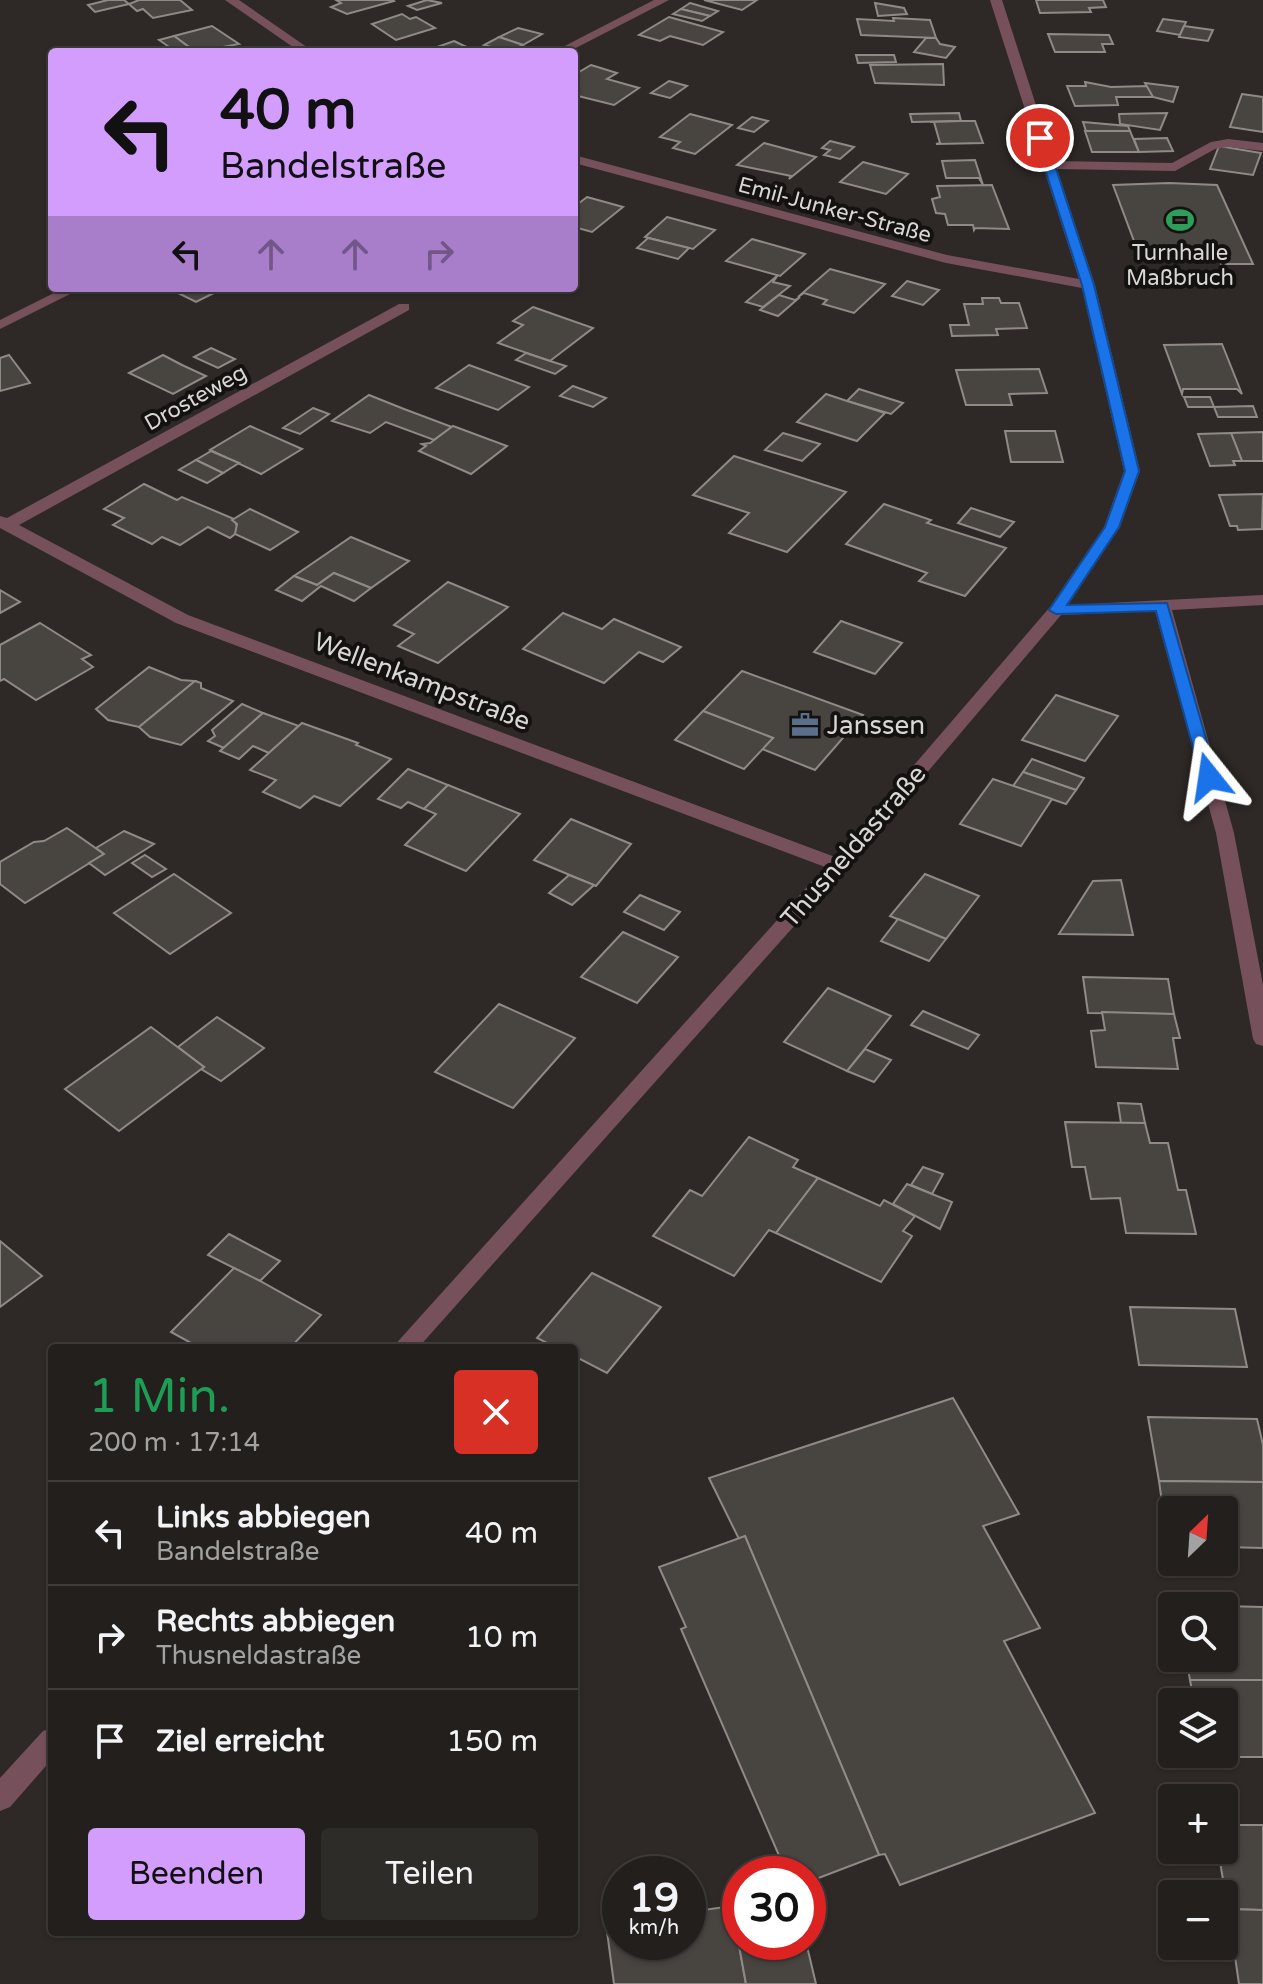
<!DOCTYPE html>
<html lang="de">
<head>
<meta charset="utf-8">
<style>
	body { margin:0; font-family:"Varela Round",sans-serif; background:#2e2c29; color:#f1f3f6; height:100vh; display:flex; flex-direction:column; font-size:30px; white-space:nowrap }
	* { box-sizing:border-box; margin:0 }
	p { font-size:26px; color:#a2a2a3 }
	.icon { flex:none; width:44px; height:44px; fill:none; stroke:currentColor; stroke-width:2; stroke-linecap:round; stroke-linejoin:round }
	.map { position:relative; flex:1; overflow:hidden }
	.details { position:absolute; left:48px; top:1344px; width:530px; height:592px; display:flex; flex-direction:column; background:#221f1c; border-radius:8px; box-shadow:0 2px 6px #0004,0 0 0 2px #3f3d3b }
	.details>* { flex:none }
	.hud { position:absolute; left:48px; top:48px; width:530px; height:244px; border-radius:8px; box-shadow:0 2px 6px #0004,0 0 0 2px #3f3d3b; background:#d29dfd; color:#111; overflow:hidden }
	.needle { width:52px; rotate:25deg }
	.fabs { position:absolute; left:1158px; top:1496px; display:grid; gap:16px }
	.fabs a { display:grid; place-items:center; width:80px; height:80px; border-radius:8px; background:#221f1c; box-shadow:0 2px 6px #0004,0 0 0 2px #3f3d3b; font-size:40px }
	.speed { position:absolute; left:602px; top:1856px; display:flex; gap:16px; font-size:40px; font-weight:700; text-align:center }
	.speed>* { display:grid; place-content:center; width:104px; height:104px; border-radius:50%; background:#221f1c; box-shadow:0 2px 6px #0004,0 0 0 2px #3f3d3b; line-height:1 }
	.speed small { font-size:20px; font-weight:400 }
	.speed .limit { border:12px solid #d22; background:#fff; color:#111 }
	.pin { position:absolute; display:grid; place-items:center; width:68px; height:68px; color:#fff; margin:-34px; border:4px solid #fff; border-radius:50%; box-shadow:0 2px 8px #0007 }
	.me { position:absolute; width:88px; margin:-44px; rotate:345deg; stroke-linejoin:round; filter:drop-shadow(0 0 6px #0008) }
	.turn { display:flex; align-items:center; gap:28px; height:168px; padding:0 40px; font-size:36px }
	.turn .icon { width:104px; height:104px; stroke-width:2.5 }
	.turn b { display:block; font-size:56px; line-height:68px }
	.lanes { display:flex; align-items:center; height:76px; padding:0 40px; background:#0003; justify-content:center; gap:40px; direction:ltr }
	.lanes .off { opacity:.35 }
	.round { display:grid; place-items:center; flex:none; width:84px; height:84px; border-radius:8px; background:#2e2c29 }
	.headline { display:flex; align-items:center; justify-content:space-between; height:136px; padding:0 40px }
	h1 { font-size:48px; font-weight:600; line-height:60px; color:#1e9e55 }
	.cta { display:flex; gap:16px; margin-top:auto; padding:16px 40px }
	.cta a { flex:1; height:92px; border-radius:8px; background:#d29dfd; color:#111; font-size:32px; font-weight:600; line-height:92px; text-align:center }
	.cta a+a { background:#2e2c29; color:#f1f3f6 }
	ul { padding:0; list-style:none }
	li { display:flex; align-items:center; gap:24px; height:104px; padding:0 40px; border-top:2px solid #3f3d3b }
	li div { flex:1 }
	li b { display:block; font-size:30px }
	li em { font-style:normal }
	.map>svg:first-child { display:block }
</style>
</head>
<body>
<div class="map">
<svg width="1263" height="1984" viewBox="0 0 1263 1984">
	<rect width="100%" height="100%" fill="#2e2926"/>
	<g fill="#484440" stroke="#8f8a86" stroke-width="2">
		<polygon points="108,0 124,0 129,4 95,12 88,5"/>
		<polygon points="180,0 192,10 153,18 143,9 137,11 129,4 139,0"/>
		<polygon points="336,0 393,0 394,1 347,14 331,7 341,3"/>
		<polygon points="427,0 442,3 417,10 408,6"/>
		<polygon points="704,0 757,0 742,10"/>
		<polygon points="1036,0 1103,0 1106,7 1089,8 1091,12 1040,13"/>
		<polygon points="690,3 718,11 710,16 681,9"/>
		<polygon points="875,3 904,8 907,14 878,16"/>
		<polygon points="681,9 710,16 702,21 673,14"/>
		<polygon points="402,14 410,19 416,17 435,28 396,40 372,24"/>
		<polygon points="669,17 723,32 703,45 670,36 660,41 639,35"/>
		<polygon points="893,18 930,20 936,38 861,35 857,19 894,21"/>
		<polygon points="1163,19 1186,22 1180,35 1157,31"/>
		<polygon points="212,26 239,44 196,52 174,36"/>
		<polygon points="1184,26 1213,30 1208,41 1179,37"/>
		<polygon points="518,28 542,34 523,45 499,37"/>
		<polygon points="1048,34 1109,35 1113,44 1102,44 1105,52 1055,52"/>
		<polygon points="174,36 189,47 175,51 159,40"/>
		<polygon points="499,37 523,45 509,52 484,45"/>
		<polygon points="926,38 936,38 940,44 955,47 946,58 914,52"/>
		<polygon points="454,41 477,52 423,52"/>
		<polygon points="856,55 894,55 896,62 858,63"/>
		<polygon points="943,64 944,85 875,83 870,65"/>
		<polygon points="591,65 617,73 607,79 639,88 614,105 574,95 574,75"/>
		<polygon points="669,81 687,86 670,98 651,93"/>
		<polygon points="1085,82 1111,87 1148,86 1153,97 1116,97 1118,105 1075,106 1067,86 1086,86"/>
		<polygon points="1145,83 1178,87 1173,102 1153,97"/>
		<polygon points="1242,94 1263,97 1263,132 1230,127"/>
		<polygon points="959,113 961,121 912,122 910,114"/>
		<polygon points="1167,113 1160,130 1120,124 1119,114"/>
		<polygon points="690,114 732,125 695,154 673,148 680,142 660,137"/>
		<polygon points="752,117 768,121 754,132 738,128"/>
		<polygon points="961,121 975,121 983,143 936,144 940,143 934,122 930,122"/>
		<polygon points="1083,122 1128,126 1130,131 1086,131"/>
		<polygon points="1085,131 1130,131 1139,152 1092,152"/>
		<polygon points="1167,138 1173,151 1139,152 1134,139"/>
		<polygon points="830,141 854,147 840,159 824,155 830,150 822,148"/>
		<polygon points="764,143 816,157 789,179 791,176 737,165"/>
		<polygon points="1219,146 1261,153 1253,175 1210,169"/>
		<polygon points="975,160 983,185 979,178 946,178 942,161"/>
		<polygon points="863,162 908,174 886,194 840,182"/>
		<polygon points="1169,183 1217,185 1253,264 1221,264 1217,255 1140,257 1113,185"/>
		<polygon points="992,185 1009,229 975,228 974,230 973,225 948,225 945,214 936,213 932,199 940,197 937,186"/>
		<polygon points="587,197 623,207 592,232 574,227 574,207"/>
		<polygon points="667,217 715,230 693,249 645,237"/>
		<polygon points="648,238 689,248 678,259 637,248"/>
		<polygon points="752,239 805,254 780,276 726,261"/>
		<polygon points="830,269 885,284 854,313 823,304 827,300 804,293 798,297"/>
		<polygon points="778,275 773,282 790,286 763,307 746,302"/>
		<polygon points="907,281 939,290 923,305 892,296"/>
		<polygon points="168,288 224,288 196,302"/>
		<polygon points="779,295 795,300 800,297 778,316 760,310"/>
		<polygon points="982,298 999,298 1001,303 1019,303 1027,328 996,329 998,335 952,336 950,325 969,325 964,304 983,304"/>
		<polygon points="533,307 593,328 550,361 498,343 523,325 513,321"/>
		<polygon points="1222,344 1242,394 1237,389 1183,389 1182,394 1164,345"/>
		<polygon points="211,348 235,359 218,368 194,357"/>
		<polygon points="526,353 550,361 566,366 555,374 516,360"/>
		<polygon points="9,355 30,383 0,391 0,358"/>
		<polygon points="163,355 182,365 206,376 173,394 129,373"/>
		<polygon points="469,365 529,387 498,410 436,388"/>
		<polygon points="1039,369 1047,393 1009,394 1012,405 966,405 956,370"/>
		<polygon points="573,386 606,398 593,407 560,396"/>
		<polygon points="859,389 903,403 891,414 847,401"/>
		<polygon points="826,394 847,401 885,413 857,441 797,422"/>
		<polygon points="369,395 404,409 452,427 434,440 386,422 370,433 332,421"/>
		<polygon points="1184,397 1210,397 1214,407 1188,407"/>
		<polygon points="1253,406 1257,417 1218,417 1214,407"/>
		<polygon points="313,408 329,414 300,434 283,428"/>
		<polygon points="250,426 302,449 261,474 210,450"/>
		<polygon points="453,426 507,446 471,474 419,451 426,446 422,444 430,443"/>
		<polygon points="1005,431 1055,431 1063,462 1011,462"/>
		<polygon points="1263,432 1263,461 1242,461 1231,433"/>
		<polygon points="783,433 820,444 802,461 765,450"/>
		<polygon points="1231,433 1242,461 1233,461 1235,465 1210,466 1198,434"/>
		<polygon points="211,451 239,463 223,473 196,460"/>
		<polygon points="734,456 846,492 787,552 729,533 749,513 693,495"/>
		<polygon points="196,460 223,473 207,483 179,470"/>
		<polygon points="144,484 177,500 182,497 234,519 238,529 235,534 230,538 208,527 180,545 162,537 152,544 113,525 124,518 104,509"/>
		<polygon points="1263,494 1262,529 1238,530 1237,526 1230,526 1219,495"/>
		<polygon points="884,504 931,520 927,523 1006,548 965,596 919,581 927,573 846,544"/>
		<polygon points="971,508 1014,522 1000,537 958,523"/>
		<polygon points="250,509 298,532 270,550 235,534 237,524 232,520"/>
		<polygon points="351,537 409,561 371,588 334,573 317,585 294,576"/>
		<polygon points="334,573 371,588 354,601 321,586 302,601 276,590 294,576 317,585"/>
		<polygon points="448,582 508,607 438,663 398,646 414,634 394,625"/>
		<polygon points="0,590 20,602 0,613"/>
		<polygon points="563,613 602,629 614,619 681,647 663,662 639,652 604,683 523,649"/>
		<polygon points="841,621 902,643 875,674 814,652"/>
		<polygon points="40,623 91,655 82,659 93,667 36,700 4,679 0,681 0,645"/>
		<polygon points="149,667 181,680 195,681 139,727 108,720 96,709"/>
		<polygon points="742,671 863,715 815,770 762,749 773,738 703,711"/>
		<polygon points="195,681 201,683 201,688 233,701 181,745 150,737 139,727"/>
		<polygon points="1056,695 1118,716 1085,761 1022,740"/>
		<polygon points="242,704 263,713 224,748 208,741 215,736 212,730"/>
		<polygon points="703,711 773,738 744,769 675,740"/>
		<polygon points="263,713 299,726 269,753 253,746 239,759 220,751"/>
		<polygon points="302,723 358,743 356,745 391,759 340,806 314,796 300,808 263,792 276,780 250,770"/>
		<polygon points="1032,759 1084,778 1076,790 1023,772"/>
		<polygon points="408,769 448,785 424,809 408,802 401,808 378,799"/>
		<polygon points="1023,772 1076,790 1066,804 1013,786"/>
		<polygon points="993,779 1052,799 1021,846 960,824"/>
		<polygon points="448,785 520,814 466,871 405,845 436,814 424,809"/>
		<polygon points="571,819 631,844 596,886 534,860"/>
		<polygon points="67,828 104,854 25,903 0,884 0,862 34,842 44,841"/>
		<polygon points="124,831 154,844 105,875 89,863 104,854 96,848"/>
		<polygon points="145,855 166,869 152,877 132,863"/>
		<polygon points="174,874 231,913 170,954 114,913"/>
		<polygon points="925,874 979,896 946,939 890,916"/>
		<polygon points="569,875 594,885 572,905 549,893"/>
		<polygon points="1121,880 1133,935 1059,934 1093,881"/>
		<polygon points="640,895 680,912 664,930 624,912"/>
		<polygon points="898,919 946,939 929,961 881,941"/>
		<polygon points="623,932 678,957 637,1003 581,977"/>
		<polygon points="1083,977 1168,979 1174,1014 1088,1013"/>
		<polygon points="828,988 891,1016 847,1071 784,1042"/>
		<polygon points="499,1004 575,1038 513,1108 435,1072"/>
		<polygon points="923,1011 979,1035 968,1049 911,1025"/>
		<polygon points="1102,1012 1174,1014 1180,1038 1173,1038 1178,1069 1096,1067 1091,1031 1105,1030"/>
		<polygon points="217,1017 264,1048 221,1081 201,1069 204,1067 178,1047"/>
		<polygon points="151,1027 204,1067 119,1131 65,1089"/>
		<polygon points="865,1049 891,1060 874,1082 847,1071"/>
		<polygon points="1118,1103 1141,1104 1145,1123 1121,1123"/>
		<polygon points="1065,1122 1145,1123 1150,1143 1168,1143 1178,1190 1186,1190 1196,1234 1126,1233 1120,1198 1091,1199 1085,1167 1072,1167"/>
		<polygon points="749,1137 798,1160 793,1167 818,1178 776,1233 769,1230 734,1276 653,1236 690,1190 702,1196"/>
		<polygon points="923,1167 943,1174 932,1194 911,1185"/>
		<polygon points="818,1178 880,1206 884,1200 915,1216 903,1231 912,1236 881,1282 776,1233"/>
		<polygon points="907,1184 952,1202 940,1229 893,1204"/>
		<polygon points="229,1234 280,1261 260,1281 208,1255"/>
		<polygon points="0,1241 42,1276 0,1307"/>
		<polygon points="234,1268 260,1281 321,1315 290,1348 200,1348 171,1332"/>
		<polygon points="592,1273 661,1307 607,1373 574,1356 574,1348 557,1348 537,1338"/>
		<polygon points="1130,1307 1235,1309 1247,1367 1139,1365"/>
		<polygon points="953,1398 1019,1514 983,1526 1040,1628 1004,1641 1095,1813 900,1885 885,1854 879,1855 745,1536 739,1539 709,1478"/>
		<polygon points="1148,1417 1257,1419 1263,1445 1263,1482 1159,1481"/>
		<polygon points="1159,1481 1263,1482 1263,1548 1224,1547 1224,1510 1172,1510 1172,1546 1168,1546"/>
		<polygon points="745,1536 879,1855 808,1882 808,1874 787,1874 681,1629 686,1627 659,1567"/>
		<polygon points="1224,1606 1263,1607 1263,1680 1190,1680 1186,1658 1224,1658"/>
		<polygon points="1190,1680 1263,1680 1263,1757 1202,1757 1202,1754 1224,1754 1224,1702 1194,1702"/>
		<polygon points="1224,1825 1263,1825 1263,1910 1228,1909 1218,1850 1224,1850"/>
		<polygon points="732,1906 746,1984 614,1984 606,1924 620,1922 620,1942 688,1942 688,1912"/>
		<polygon points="1228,1909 1263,1910 1263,1984 1239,1984"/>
		<polygon points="740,1912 740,1942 806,1942 816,1984 746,1984 733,1913"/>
	</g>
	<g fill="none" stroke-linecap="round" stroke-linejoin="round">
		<g fill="#76515b" fill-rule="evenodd">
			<polygon points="225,0 239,0 314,52 300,52"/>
			<polygon points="654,0 669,0 568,52 553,52"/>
			<polygon points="990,0 1002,0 1054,161 1172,163 1211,142 1228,139 1263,143 1263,151 1228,147 1215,149 1175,171 1057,169 1095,285 1140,471 1120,527 1068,605 1263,595 1263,605 1172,610 1234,833 1263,985 1263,1046 1256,1044 1253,1039 1216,833 1155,611 1061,615 845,869 418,1348 392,1348 825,867 176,623 0,528 0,516 7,518 399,304 409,304 409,310 19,525 188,615 835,857 1050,607 1104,527 1124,471 1082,288 946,263 574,163 574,155 947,255 1079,279"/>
			<polygon points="64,288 82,288 0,329 0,320"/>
			<polygon points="52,1728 52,1759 10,1807 0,1811 0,1778 43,1731"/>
		</g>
	</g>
	<polygon fill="#1a73e8" stroke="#114b97" stroke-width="2" points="1040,134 1046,138 1094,285 1139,471 1119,527 1067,605 1167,603 1217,777 1215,780 1203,780 1201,777 1156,611 1056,614 1049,610 1105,527 1125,471 1082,285 1035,138"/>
	<defs>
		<g id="stadium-bare" transform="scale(2.16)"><path d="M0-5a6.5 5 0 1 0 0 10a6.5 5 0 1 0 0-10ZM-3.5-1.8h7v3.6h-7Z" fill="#2e9e5b" stroke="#141211" stroke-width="2.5" paint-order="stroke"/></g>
		<g id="office-bare" transform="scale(2.16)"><path d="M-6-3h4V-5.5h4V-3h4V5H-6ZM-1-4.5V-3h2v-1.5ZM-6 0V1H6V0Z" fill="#5c6f8a" stroke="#141211" stroke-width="2.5" paint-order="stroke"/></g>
	</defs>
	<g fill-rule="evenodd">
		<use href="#stadium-bare" x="1180" y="220"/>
		<use href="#office-bare" x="805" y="725"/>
	</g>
	<g text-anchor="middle" stroke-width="8" stroke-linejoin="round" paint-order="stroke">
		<g font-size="22" fill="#d9d6d4" stroke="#141211">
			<text transform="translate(835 209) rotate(15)" y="8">Emil-Junker-Straße</text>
			<text transform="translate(195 397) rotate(-29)" y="8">Drosteweg</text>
		</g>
		<g font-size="22" fill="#d9d6d4" stroke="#141211">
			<text x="1180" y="260">Turnhalle<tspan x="1180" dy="25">Maßbruch</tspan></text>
		</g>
		<g font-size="26" fill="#d9d6d4" stroke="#141211">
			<text transform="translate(422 681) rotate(21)" y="9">Wellenkampstraße</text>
			<text transform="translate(853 846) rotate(-49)" y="9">Thusneldastraße</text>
		</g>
		<g font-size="26" fill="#d9d6d4" stroke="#141211" text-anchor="start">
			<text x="827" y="734">Janssen</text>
		</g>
	</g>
</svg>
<div class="fabs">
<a><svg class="needle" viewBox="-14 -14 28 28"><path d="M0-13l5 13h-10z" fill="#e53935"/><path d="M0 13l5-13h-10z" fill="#a2a2a3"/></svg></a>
<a><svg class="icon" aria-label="search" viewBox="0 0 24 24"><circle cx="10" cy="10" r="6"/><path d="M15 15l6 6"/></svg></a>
<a><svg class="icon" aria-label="layers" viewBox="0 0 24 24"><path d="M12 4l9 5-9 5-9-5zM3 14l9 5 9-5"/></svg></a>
<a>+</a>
<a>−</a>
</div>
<div class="speed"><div>19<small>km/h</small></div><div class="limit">30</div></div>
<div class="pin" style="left:1040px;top:138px;background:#d93025"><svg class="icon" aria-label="arrive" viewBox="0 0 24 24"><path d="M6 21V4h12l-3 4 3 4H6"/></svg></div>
<svg class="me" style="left:1209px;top:777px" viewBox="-20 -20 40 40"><path d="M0-17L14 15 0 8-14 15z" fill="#1a73e8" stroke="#fff" stroke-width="4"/></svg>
<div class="hud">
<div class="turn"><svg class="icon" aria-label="left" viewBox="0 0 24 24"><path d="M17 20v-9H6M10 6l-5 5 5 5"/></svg><div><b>40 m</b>Bandelstraße</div></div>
<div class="lanes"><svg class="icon" aria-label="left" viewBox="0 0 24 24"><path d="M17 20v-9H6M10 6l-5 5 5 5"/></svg><svg class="icon off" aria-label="ahead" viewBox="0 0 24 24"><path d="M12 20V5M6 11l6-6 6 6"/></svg><svg class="icon off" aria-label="ahead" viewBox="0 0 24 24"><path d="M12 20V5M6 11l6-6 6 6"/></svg><svg class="icon off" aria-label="right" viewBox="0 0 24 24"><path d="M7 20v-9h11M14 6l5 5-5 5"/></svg></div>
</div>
<section class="details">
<div class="headline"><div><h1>1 Min.</h1><p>200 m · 17:14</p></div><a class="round" style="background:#d93025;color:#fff"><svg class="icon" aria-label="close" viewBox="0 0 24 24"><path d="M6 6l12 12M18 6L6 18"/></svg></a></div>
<ul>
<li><svg class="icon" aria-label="left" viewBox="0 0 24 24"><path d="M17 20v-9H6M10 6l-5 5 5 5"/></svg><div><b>Links abbiegen</b><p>Bandelstraße</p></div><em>40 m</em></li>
<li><svg class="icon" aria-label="right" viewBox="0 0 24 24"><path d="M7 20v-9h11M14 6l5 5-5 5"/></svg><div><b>Rechts abbiegen</b><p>Thusneldastraße</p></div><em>10 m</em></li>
<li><svg class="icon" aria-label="arrive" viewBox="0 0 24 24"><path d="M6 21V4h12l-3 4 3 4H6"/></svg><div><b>Ziel erreicht</b></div><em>150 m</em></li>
</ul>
<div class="cta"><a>Beenden</a><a>Teilen</a></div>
</section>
</div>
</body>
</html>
